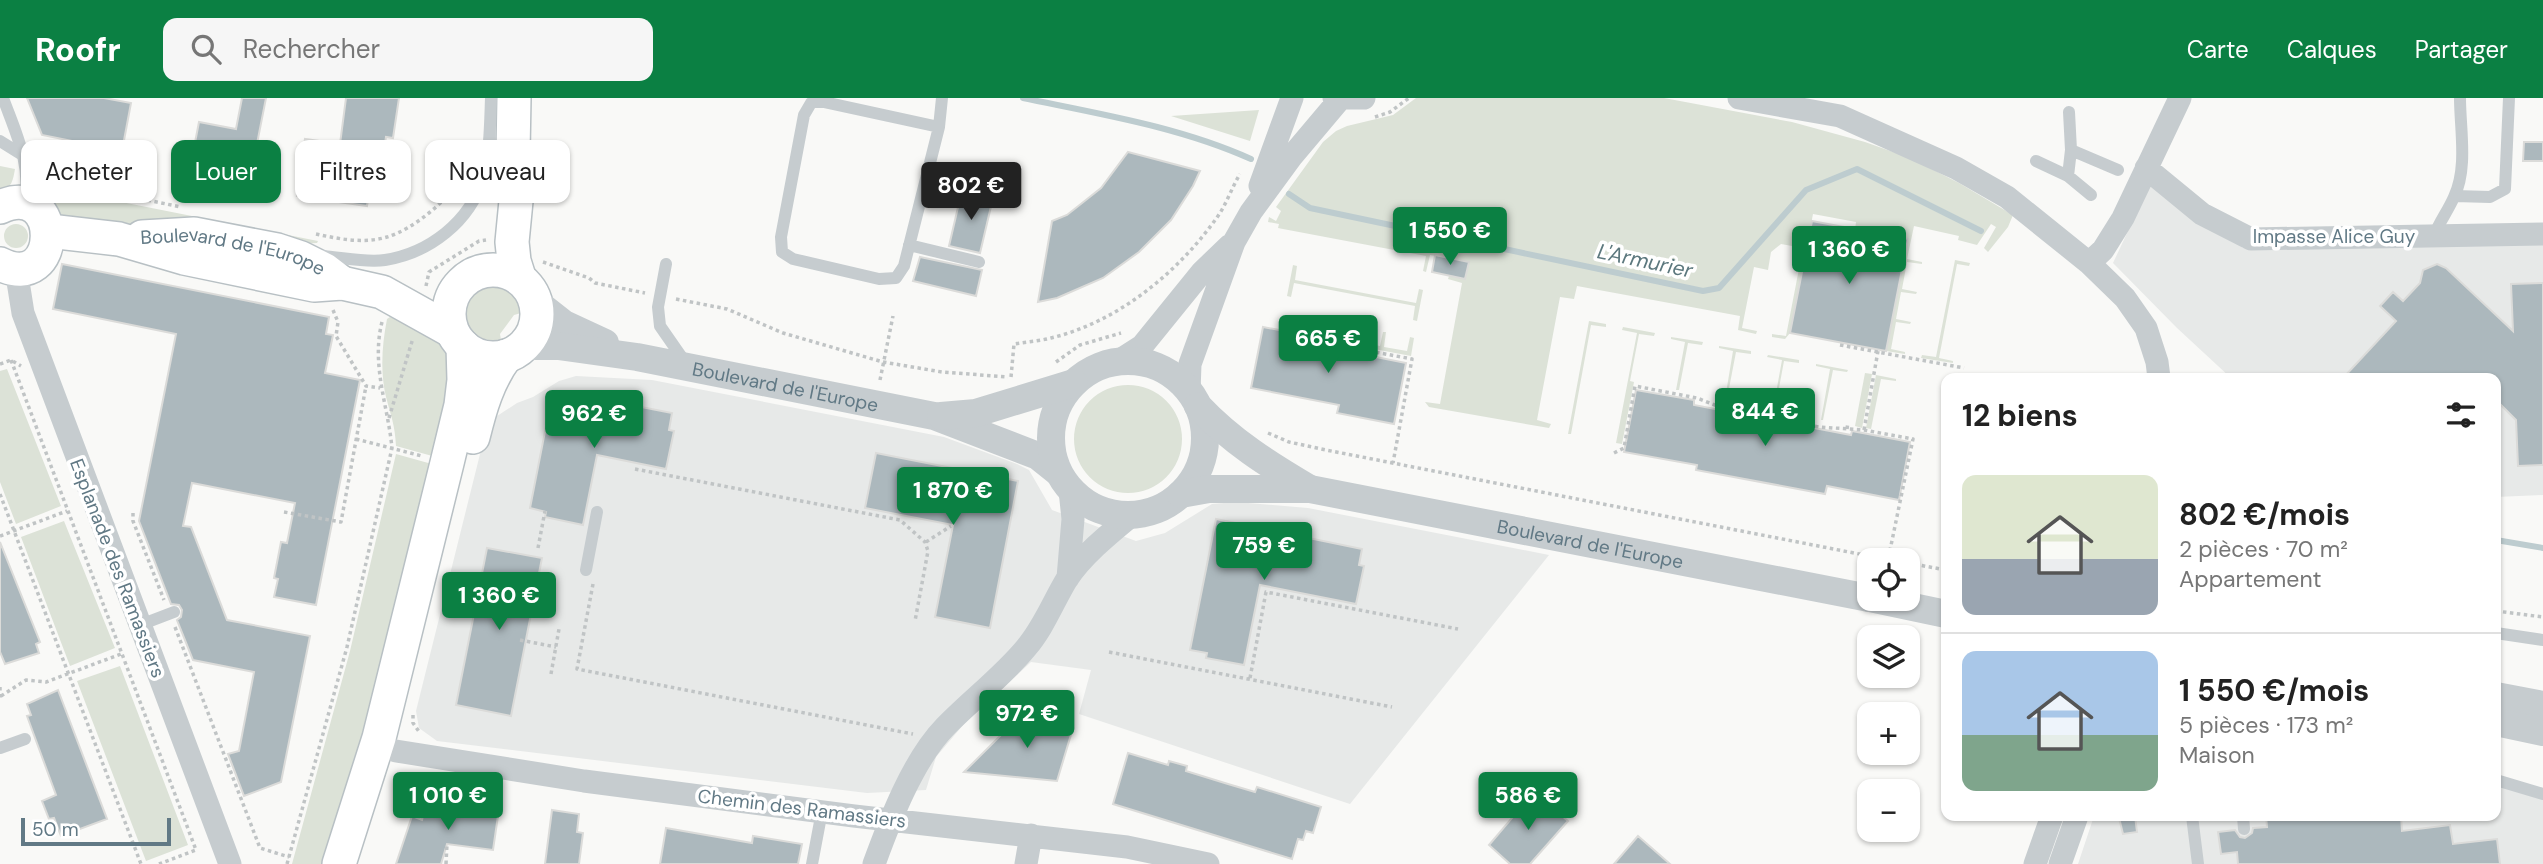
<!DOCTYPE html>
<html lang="fr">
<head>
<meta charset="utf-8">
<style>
  body { margin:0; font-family:"DM Sans",sans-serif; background:#f6f6f6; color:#222; height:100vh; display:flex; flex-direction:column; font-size:26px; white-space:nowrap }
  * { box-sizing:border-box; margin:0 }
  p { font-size:23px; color:#767676 }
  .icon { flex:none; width:38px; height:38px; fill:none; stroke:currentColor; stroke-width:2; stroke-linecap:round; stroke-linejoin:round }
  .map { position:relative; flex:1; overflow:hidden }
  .sheet { position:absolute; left:1941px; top:275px; width:560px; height:448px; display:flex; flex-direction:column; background:#fff; border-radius:14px; box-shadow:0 2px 5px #0004 }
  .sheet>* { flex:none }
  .top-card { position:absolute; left:21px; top:42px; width:665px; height:63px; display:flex; gap:14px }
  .fabs { position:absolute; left:1857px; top:450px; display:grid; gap:14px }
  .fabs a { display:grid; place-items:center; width:63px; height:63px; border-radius:14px; background:#fff; box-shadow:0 2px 5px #0004; font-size:35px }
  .scale { position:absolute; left:21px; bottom:18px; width:150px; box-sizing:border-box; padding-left:7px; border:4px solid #617985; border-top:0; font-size:19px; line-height:24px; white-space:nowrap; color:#617985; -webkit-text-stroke:5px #fff; paint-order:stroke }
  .price { position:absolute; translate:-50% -60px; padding:0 16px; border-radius:7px; background:#0b8043; color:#fff; font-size:23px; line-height:46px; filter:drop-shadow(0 2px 4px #0008) }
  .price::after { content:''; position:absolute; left:50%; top:42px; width:21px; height:16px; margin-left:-10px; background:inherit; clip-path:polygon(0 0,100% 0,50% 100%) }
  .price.active { background:#222; color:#fff }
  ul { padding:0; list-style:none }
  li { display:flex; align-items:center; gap:21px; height:175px; padding:0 21px }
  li+li { border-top:2px solid #e0e0e0 }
  li span { display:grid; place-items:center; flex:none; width:196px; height:140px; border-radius:14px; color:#555 }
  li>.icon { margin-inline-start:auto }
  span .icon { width:84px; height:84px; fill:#fffc; stroke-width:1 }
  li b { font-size:30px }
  h2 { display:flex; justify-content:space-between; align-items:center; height:84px; padding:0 21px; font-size:30px }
  .tag { padding:0 24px; border-radius:14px; background:#fff; box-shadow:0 2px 5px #0004; font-size:24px; line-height:63px }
  .tag.active { background:#0b8043; color:#fff }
  header { display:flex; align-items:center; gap:42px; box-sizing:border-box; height:98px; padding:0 35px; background:#0b8043; color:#fff }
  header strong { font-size:33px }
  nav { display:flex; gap:38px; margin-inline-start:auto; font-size:24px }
  .search { width:490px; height:63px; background:#f6f6f6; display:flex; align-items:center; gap:18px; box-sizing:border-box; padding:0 24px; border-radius:14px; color:#767676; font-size:26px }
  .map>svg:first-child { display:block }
  .built { fill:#e7e9e8 }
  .green { fill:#dce2d7 }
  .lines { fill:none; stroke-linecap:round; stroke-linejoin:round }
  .stream { stroke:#bdcccf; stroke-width:6 }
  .building { fill:#acb8bd; stroke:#dbdbd9; stroke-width:2 }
  .secondary-casing { stroke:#b8c0c4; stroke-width:36 }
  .path { stroke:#c0c4c5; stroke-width:3.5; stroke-dasharray:3.5 3.5; stroke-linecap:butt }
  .service { stroke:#c6cccf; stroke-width:12 }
  .minor { stroke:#c6cccf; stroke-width:23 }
  .tertiary { stroke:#c6cccf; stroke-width:28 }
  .secondary { stroke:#fff; stroke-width:33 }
  .labels { text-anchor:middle; stroke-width:7; stroke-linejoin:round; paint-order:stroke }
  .street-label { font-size:19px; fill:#617985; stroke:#fff }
  .water-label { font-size:21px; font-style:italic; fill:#5c787e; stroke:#fff }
</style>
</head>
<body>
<header>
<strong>Roofr</strong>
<div class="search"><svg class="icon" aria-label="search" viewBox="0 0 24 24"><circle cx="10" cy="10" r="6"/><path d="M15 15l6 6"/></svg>Rechercher</div>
<nav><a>Carte</a><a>Calques</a><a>Partager</a></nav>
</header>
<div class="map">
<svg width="2543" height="766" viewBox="0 0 2543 766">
  <rect width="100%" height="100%" fill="#f9f9f7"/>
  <path class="built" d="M2152,82l91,68 300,-4v251l-47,2v-119h-265l-54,-50 -64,-65z
    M576,278l76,4 292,57 73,27 12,6 23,40 84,31 29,-8 47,-29 24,-2 72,6 241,47 -199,249 -271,-90 12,-44 -60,-8 -67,62 -28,33 -10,33 -59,3 -430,-52 -18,-13 -3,-17 72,-289 29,-19 16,-6 26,-16z
    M2496,677l47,14v75h-465l16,-48h402z"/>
  <path class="green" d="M1416,0h248l128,24 73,20 45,16 49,25 54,32 -5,12 -20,25 -4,-4 12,-21 -5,-3 -14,21 -19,-5 1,-4 -45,-10 -7,33 15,3v2l-15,-2 -5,27 15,3 -1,2 -15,-2 -5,27 15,3 -1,2 -14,-2 -5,27 14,3v2l-19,-3 22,-111 -53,-10 1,-8 -43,-8 -23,119 -5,6 -13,-2v-3l14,2 17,-88 -22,-4 -10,8 -3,18 -14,-3 -12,61 15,3 -1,3 -18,-4 2,-14 -163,-30 -3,13 -14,-2 -23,123 14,4 -2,4 -120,-21 -4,-5 15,2 22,-121 -14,-4 1,-3 16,3 3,-17 -38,-7 -4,17 -3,-1 3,-15 -143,-27 -5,-1 1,-4 -11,-2 1,-5 7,4 5,-10 -5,-4 47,-65 13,-11 11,-5 46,-11z
    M1259,12l-9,31 -79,-25z
    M0,68l15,3c-2,11 -3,19 -15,23z
    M39,79l12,11 267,53 -1,2 -23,1 -159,-15 -63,-9 -10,-5 -14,-15z
    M4 138a12 12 0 1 1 24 0a12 12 0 1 1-24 0Z
    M1955,162l15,3 -1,3 -12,-2 -18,94 14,3v2l-32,-5 1,-3 14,2z
    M1293,167l4,1 -2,14 121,23 3,-14 4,1 -6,31 -4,-1 2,-14 -121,-23 -3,14 -4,-1z
    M487,188c19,-1 32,8 34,27l-7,2 -14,19 1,6c-38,6 -50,-41 -14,-54z
    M390,219c31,12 54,17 61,54l-15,86 -40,-11c-1,-21 -5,-30 -10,-49 -6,-26 -4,-52 1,-78z
    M1589,223l17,3v3l-15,-2 -20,109h-3z
    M1351,228h3l-3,15 29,5 3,-14h3l-2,15 23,4 3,-14 4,1 -3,18 -63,-12z
    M1623,229l32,6 -1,3 -15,-2 -9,47 4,1 -12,62 -6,-1 21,-110 -15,-3z
    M1671,239l32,5 -1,3 -14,-2 -9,47h-3l9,-48 -14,-3z
    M1719,248l32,5v3l-15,-2 -9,47h-2l8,-48 -14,-3z
    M1768,257l31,5v3l-15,-2 -10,54h-2l10,-55 -15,-3z
    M1816,266l32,6 -1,2 -14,-2 -10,50h-2l9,-51 -14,-3z
    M7,271l54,137 -45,18 -16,-42v-111z
    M1865,275l7,1 -10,54 -7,-2z
    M1876,277l20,4v2l-15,-2 -10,50 -5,-1z
    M1074 341a54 54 0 1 1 108 0a54 54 0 1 1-108 0Z
    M396,356l43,12 -105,398h-42l58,-213z
    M64,423l51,127 -45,18 -49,-129z
    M120,568l68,179 -42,16 -69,-180z"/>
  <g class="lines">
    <path class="stream" d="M1023,0c77,16 157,29 228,61
      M1289,96l21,14 393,83 16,-3 87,-98 51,-21 124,62
      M2496,442l47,8"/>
  </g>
  <path class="building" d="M27,0h77l27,5 -9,48 -80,-16z
    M242,0h24l-15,76 -60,-11 8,-41 37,7z
    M346,0h53l-6,40 -7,-1 -3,19 -8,-1 -8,51 -70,-10 8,-57 35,5z
    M2524,44h19v19h-20z
    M1128,54l72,19 -7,15 -22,34 -32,32 -36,26 -46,20 -19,4 14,-81 15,-6 34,-27z
    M962,92l31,8 -13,55 -31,-7z
    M1812,123l96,18 -22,112 -96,-18z
    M1435,157l34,7 -4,17 -33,-7z
    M920,159l62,13 -6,26 -63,-15z
    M62,166l267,53 -3,17 7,1 -8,38 35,7 -44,225 -42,-8 4,-18 -4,-1 7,-36 6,1 8,-40 -103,-20 -9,43 8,1 36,93 83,16 -29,146 -37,14 -16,-42 11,-3 15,-79 -61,-12 -16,-40 4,-3 1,-7 -3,-5 -8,-1 -32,-83 37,-187 -123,-25z
    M2437,166l9,4 67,63 -2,-47 32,-1v182l-25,1 -2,-46 -20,-20v-22h-153l53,-57 -16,-15 13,-14 10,9 17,-18 3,-13z
    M1263,229l70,13 -2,8 75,15 -12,61 -57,-11 2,-8 -88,-17z
    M1636,292l58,10v5l157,30 1,-4 58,11 -11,58 -72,-14 -2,8 -129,-24 1,-5 -73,-13z
    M580,297l92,18 -3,17 5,1 -8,38 -69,-14 -14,70 -38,-8 1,-5 -16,-4 18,-92z
    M876,355l142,28 -28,147 -55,-11 18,-92 -88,-17z
    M1216,421l146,30 -3,16 5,1 -8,38 -96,-19 -16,80 -38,-7 1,-5 -17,-3z
    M0,444l40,100 -4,2 3,9 -34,11 -5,-12z
    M487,450l55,10 -31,158 -55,-11z
    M58,592l49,129 -46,17 -7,-18 -5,1 -7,-18 14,-6 -29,-79 4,-1 -4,-11z
    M1027,611l46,19 -16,53 -93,-9z
    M1128,655l40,12 1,-4 18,5 -1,5 42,13 27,8 2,-5 64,20 -8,26 -7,-2 -3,9 -5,-1 -6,20 -179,-55z
    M1534,694l34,29 -38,43h-20l-21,-19z
    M427,702l72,9 -6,41 -46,-6 -6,20h-45l16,-48 10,4z
    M552,712l27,4 -2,18 6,1 -4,31h-34z
    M2135,718l2,16 -14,2 -4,-16z
    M2266,718h68l1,3 33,-3h33l1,15 48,-6 3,19 44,-5 3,25h-262l-1,-12 -16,2 -3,-22 17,-2 5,7 5,1 7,-5 1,-5 14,-1z
    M666,730l86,15 1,-7 49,8 -4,20h-138z
    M1638,738l32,28h-56z"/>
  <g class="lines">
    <g class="secondary-casing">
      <g id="secondary">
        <path d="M514,0l-1,54 3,49 -4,41 2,19 5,16"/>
        <path d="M0,109c64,-29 62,88 0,57"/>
        <path d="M49,133l70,8 65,19 130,27 28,-2 40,9 70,39"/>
        <path id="s3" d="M142,139l52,-3 83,16 24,8 24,12 17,13"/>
        <circle cx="493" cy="216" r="44"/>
        <path d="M473,339c7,-29 15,-57 33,-81"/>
        <path d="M339,766l40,-126 68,-275 14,-58 3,-25 -1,-34"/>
      </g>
    </g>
    <path class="path" d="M1375,19l15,-5 19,-14
      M41,72l18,12 122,25
      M316,136c23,5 48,10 71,3 25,-7 64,-38 75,-62 3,-8 6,-18 8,-26
      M543,164l46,16 6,5 50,10
      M426,188l3,-14 50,-31 7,-1
      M676,201l51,10 56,24 100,29 59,10 66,5
      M333,212l5,12 -2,14 30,50 14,2
      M1348,219l-5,29 69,13 -19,104
      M1840,247l124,23
      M1342,257l1,-9
      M11,262l185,490 -37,14
      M1056,264l24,-17 41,-12
      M0,266l11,-4 10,6
      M1011,279l3,-33c12,-2 25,-3 37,-6 67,-16 128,-66 167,-122 9,-13 14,-29 22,-42
      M880,282l13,-64
      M389,320l24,-80
      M1797,325l2,-9
      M1847,331l1,-7
      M1864,332l14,-79
      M1268,335l21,9 37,8 564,110
      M356,341l66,17
      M1614,355l10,-5 11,-62 62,12 28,11 94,18 45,3 49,9 -25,121
      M635,371l265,51 25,22 3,9 -13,70
      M0,396l141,370
      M284,414l57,10 25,-136
      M133,415v8l31,79
      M0,438l67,-25
      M926,444l25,-16
      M538,450l7,-37
      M1908,465l38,7
      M593,486l-16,85 336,65
      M2496,513l47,6
      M175,529l85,221 29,9
      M520,542l36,7
      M1109,554l283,55
      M551,576l8,-45
      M1250,580l16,-86 192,37
      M0,589v13
      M1,598l25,-16 20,2 75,-28
      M413,617v8l7,10
      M287,766l60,-217 45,-199c-4,-42 -21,-83 -10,-126
      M446,766l1,-20"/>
    <path class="service" d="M3,0c12,33 30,69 21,105
      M819,3l120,26 -35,139 -8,12 -17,1 -86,-20 -11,-7 -1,-15 23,-122 7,-12z
      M939,29l3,-29
      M0,43l24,15
      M2071,52l47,20
      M2036,63l32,15 23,19
      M2068,78l3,-26 -2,-38
      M2455,98l35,1 15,-8 4,-91
      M2434,138c5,-14 14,-25 20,-39 14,-29 6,-68 6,-99
      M909,147l70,17
      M321,158c20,1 44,7 64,4 44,-7 85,-38 98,-82 7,-26 7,-53 8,-80
      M666,166l-8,43 2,19 25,36
      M586,472l11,-58
      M140,527l34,-13
      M2496,535l47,7
      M0,650l25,-9
      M2496,682l47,14
      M2192,718l6,48
      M2243,718l1,13
      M812,766l10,-53"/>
    <path class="minor" d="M1334,0h30
      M1739,0l101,18 116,52 51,29 82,66 36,35 21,30 11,34 2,16
      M2146,70l56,46 49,25 292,-5
      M1260,88l32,-88
      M2089,165l14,-13 20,-32 57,-120
      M16,171l7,44 207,551
      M1117,264l25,-16 60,-74 27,-26
      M1189,294l1,-28 44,-122 17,-30 41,-56 48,-57
      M1068,480l5,-59 -3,-29
      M396,653l188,30 270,35 273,31 81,17
      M874,766c16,-44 39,-104 71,-137 26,-27 57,-50 81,-79 18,-21 27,-46 41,-69 16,-24 42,-45 65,-64
      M1026,766l5,-29
      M2035,766l17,-48
      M2060,766l17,-48"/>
    <g class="tertiary">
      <path d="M536,204l28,22 41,19"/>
      <path id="s1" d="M523,248h35l79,11 297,59 104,40 20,16"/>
      <circle cx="1128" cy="340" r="77"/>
      <path d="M1198,308c33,35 71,59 112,83"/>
      <path d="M941,318l35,-3 98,-30"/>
      <path id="s2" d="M1181,396l28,-5h101l559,109"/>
      <path d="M1870,500l76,16"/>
      <path d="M2496,598l47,9"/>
      <path d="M2496,624l47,10"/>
    </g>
    <use href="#secondary" class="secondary"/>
  </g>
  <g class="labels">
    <g class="street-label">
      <text x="2334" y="145">Impasse Alice Guy</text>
      <text dy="7" stroke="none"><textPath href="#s3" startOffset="93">Boulevard de l'Europe</textPath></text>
      <text dy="7" stroke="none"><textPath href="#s1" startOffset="266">Boulevard de l'Europe</textPath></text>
      <text dy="7" stroke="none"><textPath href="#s2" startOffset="415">Boulevard de l'Europe</textPath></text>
      <text transform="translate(118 470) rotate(69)" y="7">Esplanade des Ramassiers</text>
      <text transform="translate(802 710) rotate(7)" y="7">Chemin des Ramassiers</text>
    </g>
    <g class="water-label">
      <text transform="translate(1645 163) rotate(12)" y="7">L'Armurier</text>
    </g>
  </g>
</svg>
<div class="fabs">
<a><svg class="icon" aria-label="locate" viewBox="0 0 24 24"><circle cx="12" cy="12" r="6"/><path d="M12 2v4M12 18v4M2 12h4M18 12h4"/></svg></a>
<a><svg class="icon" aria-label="layers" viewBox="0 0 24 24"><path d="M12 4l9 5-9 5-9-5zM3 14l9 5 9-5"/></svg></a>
<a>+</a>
<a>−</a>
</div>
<div class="scale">50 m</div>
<b class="price active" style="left:971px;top:124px">802 €</b>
<b class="price" style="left:1450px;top:169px">1 550 €</b>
<b class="price" style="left:1849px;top:188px">1 360 €</b>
<b class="price" style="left:1328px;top:277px">665 €</b>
<b class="price" style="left:1765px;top:350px">844 €</b>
<b class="price" style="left:594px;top:352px">962 €</b>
<b class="price" style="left:953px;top:429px">1 870 €</b>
<b class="price" style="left:1264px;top:484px">759 €</b>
<b class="price" style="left:499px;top:534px">1 360 €</b>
<b class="price" style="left:1027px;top:652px">972 €</b>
<b class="price" style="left:448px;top:734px">1 010 €</b>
<b class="price" style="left:1528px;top:734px">586 €</b>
<div class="top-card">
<a class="tag">Acheter</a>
<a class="tag active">Louer</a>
<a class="tag">Filtres</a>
<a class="tag">Nouveau</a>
</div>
<section class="sheet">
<h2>12 biens<svg class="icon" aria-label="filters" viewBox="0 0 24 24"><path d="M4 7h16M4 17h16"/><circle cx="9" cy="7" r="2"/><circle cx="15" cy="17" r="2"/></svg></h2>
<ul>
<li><span style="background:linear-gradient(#dfe7d0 60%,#9aa5b1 0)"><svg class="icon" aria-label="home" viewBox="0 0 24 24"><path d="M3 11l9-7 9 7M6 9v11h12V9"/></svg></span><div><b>802 €/mois</b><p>2 pièces · 70 m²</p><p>Appartement</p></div></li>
<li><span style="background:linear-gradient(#a9c7e8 60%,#7fa58c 0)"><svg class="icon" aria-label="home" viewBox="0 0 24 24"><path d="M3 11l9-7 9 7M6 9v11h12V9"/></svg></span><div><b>1 550 €/mois</b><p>5 pièces · 173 m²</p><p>Maison</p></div></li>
</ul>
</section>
</div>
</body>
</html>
